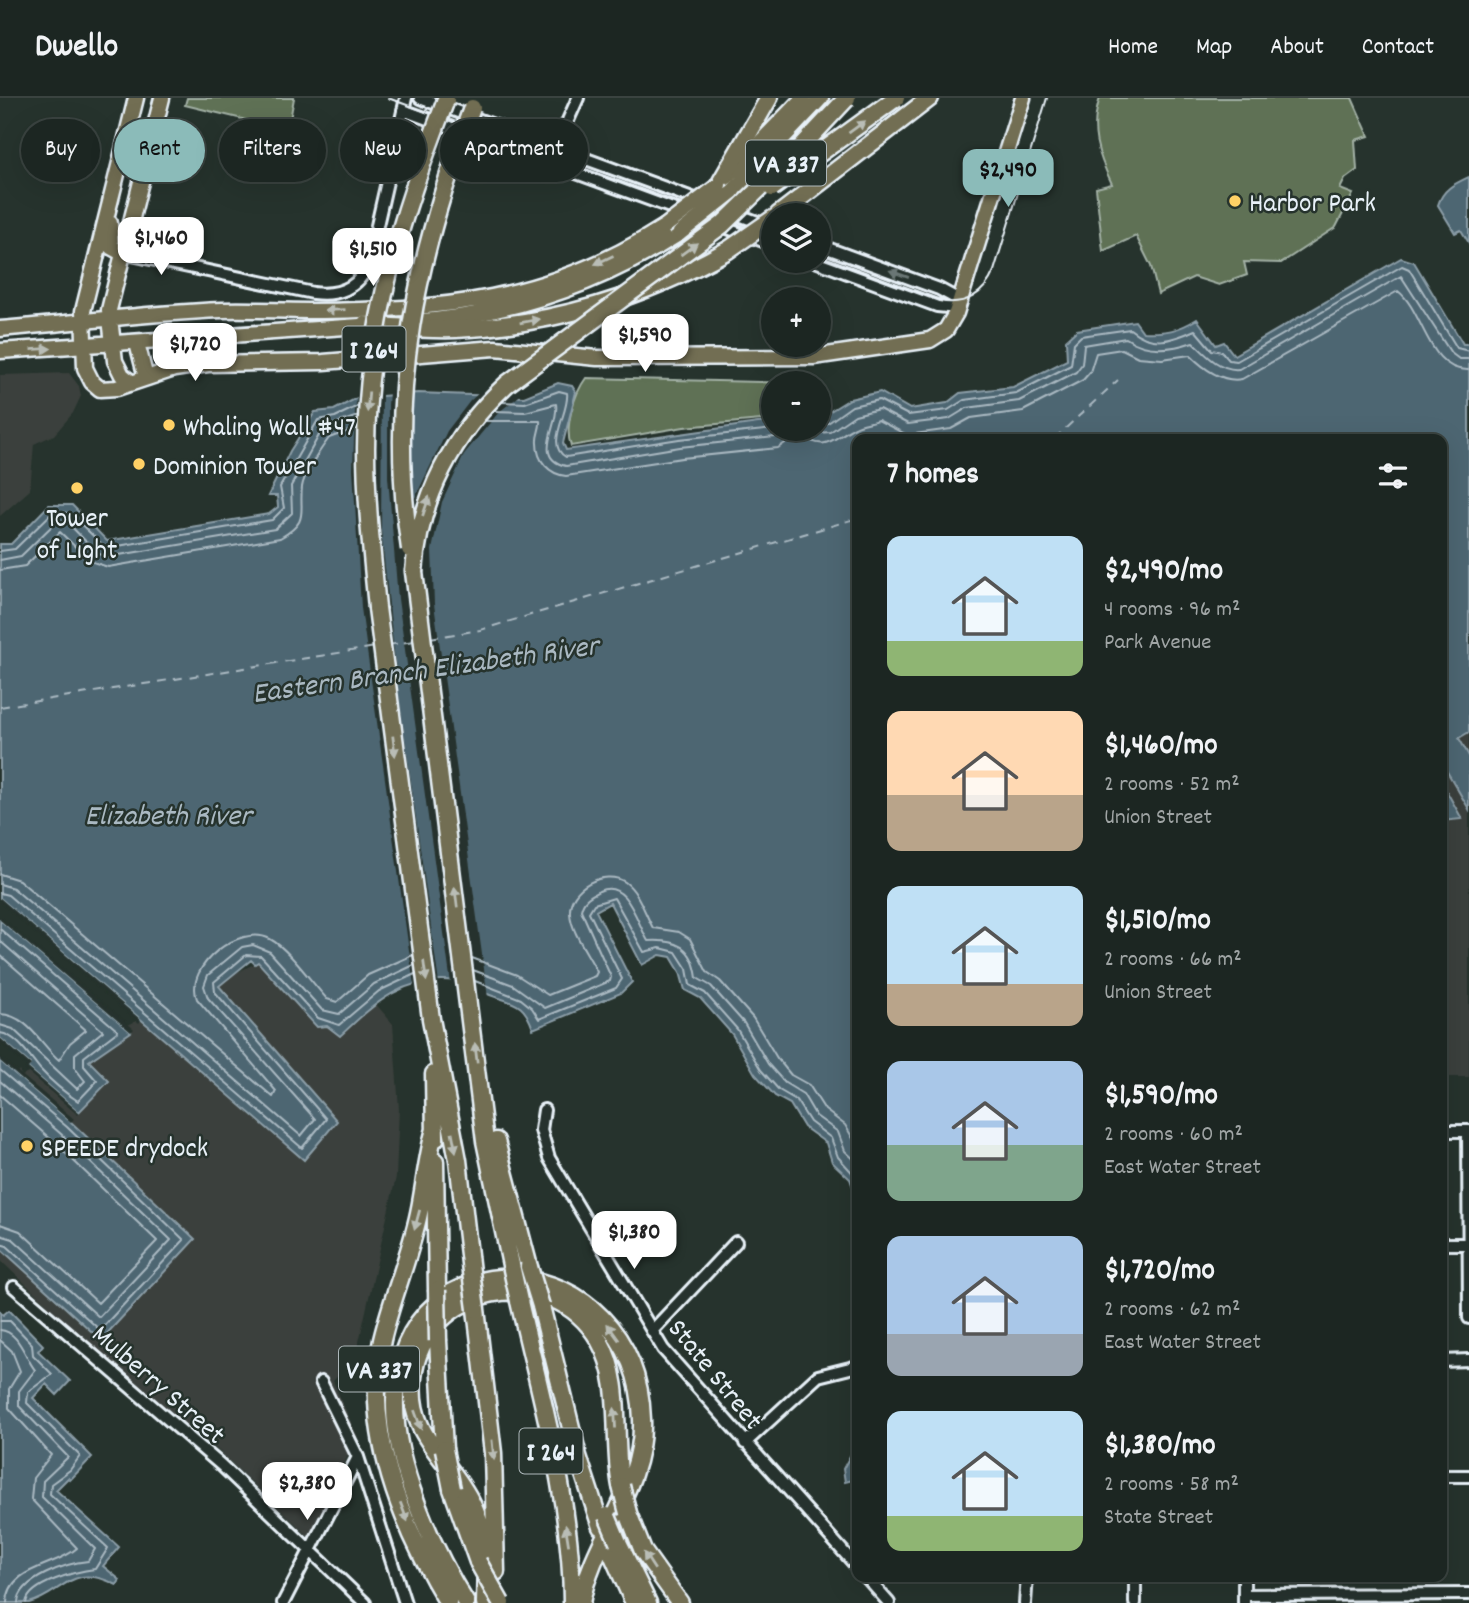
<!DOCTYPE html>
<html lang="en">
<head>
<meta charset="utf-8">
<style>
  body { margin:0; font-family:Dekko,sans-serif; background:#29322f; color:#f1f3f6; height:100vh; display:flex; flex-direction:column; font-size:26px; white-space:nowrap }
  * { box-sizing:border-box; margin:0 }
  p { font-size:23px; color:#a0a5a5 }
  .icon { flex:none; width:38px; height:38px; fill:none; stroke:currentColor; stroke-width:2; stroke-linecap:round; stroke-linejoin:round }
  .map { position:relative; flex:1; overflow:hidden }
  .panel { position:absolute; left:852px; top:336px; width:595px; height:1148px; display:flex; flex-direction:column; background:#1c2622; border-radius:14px; box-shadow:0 7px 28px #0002,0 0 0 2px #3a4340 }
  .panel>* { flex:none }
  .guide { position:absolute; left:21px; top:21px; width:665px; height:63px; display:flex; gap:14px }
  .controls { position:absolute; left:761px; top:105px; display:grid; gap:14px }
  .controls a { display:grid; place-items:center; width:70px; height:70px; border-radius:50%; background:#1c2622; box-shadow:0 7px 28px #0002,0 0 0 2px #3a4340; font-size:35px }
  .price { position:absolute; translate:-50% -60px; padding:0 16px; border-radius:14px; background:#fff; color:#222; font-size:23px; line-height:46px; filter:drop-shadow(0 2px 4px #0008) }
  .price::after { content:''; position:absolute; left:50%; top:42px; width:21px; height:16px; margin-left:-10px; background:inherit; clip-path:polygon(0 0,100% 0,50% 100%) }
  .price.current { background:#8bbbb9; color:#111 }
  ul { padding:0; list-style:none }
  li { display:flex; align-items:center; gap:21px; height:175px; padding:0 35px }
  li span { display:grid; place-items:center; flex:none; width:196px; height:140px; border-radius:14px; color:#555 }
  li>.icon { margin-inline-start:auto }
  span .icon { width:84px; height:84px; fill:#fffc; stroke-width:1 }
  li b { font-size:30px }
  h2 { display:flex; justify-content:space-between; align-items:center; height:84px; padding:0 35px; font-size:30px }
  .chip { padding:0 24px; border-radius:32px; background:#1c2622; box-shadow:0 7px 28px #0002,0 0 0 2px #3a4340; font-size:24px; line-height:63px }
  .chip.current { background:#8bbbb9; color:#111 }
  header { display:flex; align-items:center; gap:42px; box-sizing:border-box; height:98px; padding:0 35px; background:#1c2622; border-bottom:2px solid #3a4340 }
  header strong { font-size:33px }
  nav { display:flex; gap:38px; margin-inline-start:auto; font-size:24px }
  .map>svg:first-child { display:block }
  .built { fill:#3a403c }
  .green { fill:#5e7154; stroke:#a3b1a6; stroke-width:2 }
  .water { fill:#4e6672; stroke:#8c9ea8; stroke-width:2 }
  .pier { fill:#26332d }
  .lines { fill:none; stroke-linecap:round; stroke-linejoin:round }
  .shore { stroke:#aab9c2; stroke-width:2 }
  .ferry { stroke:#aab9c2; stroke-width:2; stroke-dasharray:9 7; stroke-linecap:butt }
  .minor-casing { stroke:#e8f1f8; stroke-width:16 }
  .major-casing { stroke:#e8f1f8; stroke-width:19 }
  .highway-casing { stroke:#e8f1f8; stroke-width:21 }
  .minor { stroke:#26332d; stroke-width:10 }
  .major { stroke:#726e52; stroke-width:14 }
  .highway { stroke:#726e52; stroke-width:16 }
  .tram { stroke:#e8f1f8; stroke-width:2 }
  .major-bridge-casing { stroke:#e8f1f8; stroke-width:19; stroke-linecap:butt }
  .highway-bridge-casing { stroke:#e8f1f8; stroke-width:21; stroke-linecap:butt }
  .major-bridge { stroke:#726e52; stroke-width:14 }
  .highway-bridge { stroke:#726e52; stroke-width:16 }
  .oneway { fill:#b9bdb6 }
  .oneway2 { fill:#6a7674 }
  .poi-dot { fill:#ffd166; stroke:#26332d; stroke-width:2.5 }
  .labels { text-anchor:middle; stroke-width:5; stroke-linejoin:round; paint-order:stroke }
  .shield { fill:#26332d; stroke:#aeb8bb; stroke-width:2 }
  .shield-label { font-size:26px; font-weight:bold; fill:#e8f1f8 }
  .poi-label { font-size:28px; fill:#e8f1f8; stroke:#26332d; text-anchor:start }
  .street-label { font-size:28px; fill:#e8f1f8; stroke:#26332d }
  .water-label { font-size:30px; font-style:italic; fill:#aab9c2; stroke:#26332d }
</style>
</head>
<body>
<header>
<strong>Dwello</strong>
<nav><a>Home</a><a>Map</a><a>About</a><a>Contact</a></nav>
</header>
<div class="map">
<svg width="1469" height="1505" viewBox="0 0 1469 1505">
  <rect width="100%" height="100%" fill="#26332d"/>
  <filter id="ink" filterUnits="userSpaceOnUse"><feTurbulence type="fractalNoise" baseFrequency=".0143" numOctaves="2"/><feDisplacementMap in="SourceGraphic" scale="14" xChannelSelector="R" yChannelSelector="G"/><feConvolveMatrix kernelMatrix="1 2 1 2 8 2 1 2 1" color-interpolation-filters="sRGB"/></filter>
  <g filter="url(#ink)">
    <path class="built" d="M69,275l10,13 2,10 -8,17 -19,22 -20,9 -4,46 -30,26v-141z
      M1469,555v424h-27v-421z
      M271,858l104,47 18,21 6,85 -3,68 -37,165 -8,21 -18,18 24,55 -47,102 -105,-100 -6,11 -199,-189v-181l19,-8 3,5z"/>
    <path class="green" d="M187,0h107l-6,32 -103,-25z
      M1100,0h252l17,38 -14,4 2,30 -12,9 -5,10 13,5 -17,33 -55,36 -37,-1 3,13 -28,10 -25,-8 -36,17 -7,-28 -15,-30 -33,15 -7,-63 16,-4c-14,-29 -23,-54 -12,-86z
      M586,280l214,5h-26l-1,36 -89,8 -113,19c-7,-18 3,-52 15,-68z"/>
    <path class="water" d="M1469,79v66l-8,-13 -6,3 -17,-28c5,-16 16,-21 31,-28z
      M1401,160l13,4 49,82h6v388l-10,6 10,18v53l-27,-46v-324h-584l-1,759 -7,-19 -18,-17 -6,-19 -22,-16 -14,-23 -15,-8 -20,-22 -23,-40 -32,-36 -15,-8 -5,-18 -9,-15 -11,-2 -18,10 -32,-62 -14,8 36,71 -11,11 -88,36c-9,-27 -18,-25 -43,-34 -11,-4 -22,-13 -34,-14 -51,-7 -82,23 -116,55l-13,-10 -10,1 -59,-65 -3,2 -4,-4 -32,26 118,135 -33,39 -304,-262v-354h11l38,-39h23l35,36 162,-27 9,-7 -1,-11h-9l22,-45 25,-39 19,-2 23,-12 61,-5 106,4 34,-14 14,3 4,6 -13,51 3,7 192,-27 15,-1 1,7h45v-11l31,-19 30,-7 30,17 37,-6 13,-10 53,-6 54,-27 -1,-20 11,-10 58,-9 8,11c22,1 35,-1 54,-13l19,26 8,-3 10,13z
      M1442,685l20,36 -20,2z
      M0,822l131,112 -42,29 20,20 -30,31 -51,-44 2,-4 -30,-26z
      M0,963l71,61 124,117 -94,101 -101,-92z
      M9,1212l34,35 -5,6 32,30 -13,14 -11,-11 -13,14 59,59 -22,23 -2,-2 -12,12 63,57 -16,19 17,14 -3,5c-47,-24 -53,9 -88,18 -9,0 -20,0 -29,0v-291l3,3z
      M857,1345v36l-12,3 -2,-13z"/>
    <path class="pier" d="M409,292l-1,92 2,15 5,1 32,-67 23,-30 11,-10 26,1 -32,31 -31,51 -10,27 -8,44 5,-29 13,-35 27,-47 37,-37 6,-4h9l-24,19 -34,41 -23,49 -10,48 2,54 54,394 -37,-14 -53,-385 -10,-122v-72l1,-13z
      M382,295l-1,137 17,159 41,295 -25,2 -53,-378 -8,-139 2,-58 2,-16z
      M0,800l141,122 -2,3 -139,-121z
      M0,819l134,112 -3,3 -131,-112z
      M0,940l31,27 -3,3 52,45 -2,2 -53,-45 1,-5 -26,-22z
      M0,959l74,62 -3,3 -71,-61z"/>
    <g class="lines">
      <path class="shore" d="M502,304l23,1 34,-12 8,2c3,18 -23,53 -1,64l113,-18 95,-10
        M494,313l31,1 31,-8c4,20 -25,54 10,62l114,-19 95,-10 12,-8
        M486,323h54c1,7 -4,14 -3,22 0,18 12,31 29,33l116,-18 96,-10 20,-14c29,19 32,6 57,-7 7,-4 15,-4 23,-7l29,15 44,-6 20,-11 52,-7 60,-31 7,-8 6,-19 26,-4 16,8 24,2 28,-4c13,13 32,28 52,24l156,-88c26,20 30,81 71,79
        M819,327l9,-2 24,-17 27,-6 29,15 40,-5 16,-10 52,-7 55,-28 3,-22 7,-7 49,-7c22,18 41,12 65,1l17,20 10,2 7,8 8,1 165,-95 7,3 48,79 12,3
        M809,331l9,4 12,-1 25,-17 24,-6 29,15 41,-5 18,-11 52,-7 57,-29 6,-8 2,-19 42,-7c20,14 44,12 67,4 12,12 27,29 46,27l162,-93 50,77 8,6h10
        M0,453l15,-2 38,-37 16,1 37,35 166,-28 12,-12 -4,-21 38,-67 17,-3 23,-11
        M0,462l21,-4 36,-35h9l31,32 10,4 168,-28 17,-16 -1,-27 32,-58 35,-12
        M0,472l25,-4 35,-34 30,29 18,6 172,-29c30,-17 19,-25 22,-51 2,-13 19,-38 27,-49l28,-10
        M0,776l19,6 254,217 3,-6 -79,-92c-13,-33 43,-76 73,-60 19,10 42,44 57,60l10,3 31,-27 45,-20
        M0,786l13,4 288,248 14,-17 -107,-121 -4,-12 4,-11 34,-28 11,-2 17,7 52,58 17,4 35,-30 40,-19
        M0,795l8,2 294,253 24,-29 -111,-127 -1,-10 32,-27 15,1 57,62 21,7 40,-34 36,-17
        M0,831l118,102 -34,26v9l13,15 -19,20c-13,-8 -28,-21 -38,-32 -10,-12 -23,-34 -40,-36
        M0,843l103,90 -28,23v14l10,13 -8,8 -64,-60 -13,-4
        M0,857l86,75 -16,13 -11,17c-18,-15 -31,-45 -59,-46
        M472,860l45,17 31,20 47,-19 2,-4c-8,-17 -26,-40 -27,-59 -2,-25 35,-45 55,-31 14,10 20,32 28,46l26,4 11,7 17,33 13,9 33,37 24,40 14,17 18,10 16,25 20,15 13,22
        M473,872l40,15 32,23 65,-27 1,-4 -30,-67c2,-11 9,-14 18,-19 28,-13 38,32 49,50 29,-2 45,6 49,37l14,8 33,37 24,41 17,19 18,11 13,22 22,16 7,19 13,12
        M475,883l46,18 11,9 7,11 77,-31 6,-9 -33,-67 5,-8 20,-6 30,54 16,-4 16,4 11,17 3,16 15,8 32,36 24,41 18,20 17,10 14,22 21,16 7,19 20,22
        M0,972l67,57 117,113 -84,90 -93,-84 -7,-2
        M0,983l61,53 110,106 -72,77 -86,-78 -13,-4
        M0,997l54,47 103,99 -59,62 -78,-72 -20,-7
        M0,1223h10l22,23 1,11 19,19 -24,18 -1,11 53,53 -10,14 -19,14 -1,10 58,54 -13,21c-17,2 -66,14 -69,34
        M0,1232c19,1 25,28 35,40l-16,21v15l49,51 -25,24 -1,16 53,52 -7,12c-21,2 -69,18 -70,42
        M0,1242l12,11 8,20 -11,18v19l42,47 -18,23 -2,21 46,49c-20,19 -69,18 -70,55"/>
      <path class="ferry" d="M1054,341l64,-59
        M430,540l50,-8 378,-112
        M388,547l26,-4
        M0,609l376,-60"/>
      <g class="minor-casing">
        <path id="minor" d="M420,0l354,130
          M403,12l371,135
          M553,56l25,-56
          M819,147l120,44 22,12
          M122,155l191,40c24,3 45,-4 55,-28l38,-167
          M815,163l122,45 21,2
          M544,1012l-3,20 8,28 114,191 195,219
          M1442,1033h27
          M1468,1033l1,187
          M1442,1146h27
          M14,1189l207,178 144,138
          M652,1233l84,-89
          M1442,1263l27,-1
          M321,1284l37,75 47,146
          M745,1345l73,-67 40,-10
          M1442,1378h27
          M866,1479l23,26
          M1135,1479v26
          M1244,1479v26
          M1244,1497l225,-1
          M283,1505l75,-146
          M1025,1505l2,-26"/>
      </g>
      <g class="major-casing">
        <path id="major" d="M136,0l-53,213 2,57 7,14 8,7 17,-1 57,-19 34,-5 115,-2 172,-14 102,10 216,-1 117,-17 16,-10 10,-17 67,-215
          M726,80l77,-80
          M733,93l88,-93
          M110,125l1,24 11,6
          M409,224c99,-6 187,-35 271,-89
          M0,231c74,-6 148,-16 222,-19 29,-1 57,1 86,1 134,-1 239,-9 356,-84
          M137,245l9,35
          M0,253l374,-26
          M132,285l-10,-8 -7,-14 -6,-51 53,-212"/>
      </g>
      <g class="highway-casing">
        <path id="highway" d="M719,87l50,-87
          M778,117l152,-117
          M364,227c31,2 61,5 92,4 95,-4 189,-32 272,-79
          M414,474l71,569 26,124
          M377,510l54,411 27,141 13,112
          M434,976l1,65
          M435,1031c-8,28 -10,56 -16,84 -9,43 -27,84 -37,127 -20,90 20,187 66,263
          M496,1043l33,126
          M435,1063l2,129
          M519,1203c22,97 53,203 53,302
          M541,1208l37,150 23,71
          M476,1211l17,144 3,119
          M438,1243l6,108
          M452,1391l26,73
          M628,1415l15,38 37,52
          M618,1444l30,61
          M612,1456l22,49
          M466,1505c-33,-53 -73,-140 -71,-203 6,-176 241,-155 247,19 3,68 -50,120 -61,184
          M485,1505c1,-35 3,-67 -13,-99 -22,-47 -65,-66 -59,-126 10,-94 139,-119 186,-38 25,43 13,99 22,146"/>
      </g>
      <use href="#minor" class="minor"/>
      <use href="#major" class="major"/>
      <use href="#highway" class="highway"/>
      <path class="tram" d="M388,0l386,142
        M819,159l120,44c26,5 45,-6 55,-30l53,-173"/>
      <g class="major-bridge-casing">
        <path id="major-bridge" d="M664,129l55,-42
          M680,135l53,-42"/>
      </g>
      <g class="highway-bridge-casing">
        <path id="highway-bridge" d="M772,90l124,-90
          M728,152l46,-32
          M410,451c-24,-159 7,-293 62,-441
          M414,474c5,-74 39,-138 93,-188l215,-159 68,-66 57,-61
          M377,510c-5,-53 -11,-107 -11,-160 1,-125 35,-233 80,-348
          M511,1167l8,36
          M529,1169l12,39
          M471,1174l5,37
          M437,1192l1,51
          M444,1351l8,40
          M621,1388l7,27
          M607,1418l11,26
          M478,1464l23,41"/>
      </g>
      <use href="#major-bridge" class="major-bridge"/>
      <use href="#highway-bridge" class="highway-bridge"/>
    </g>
    <defs><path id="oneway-solid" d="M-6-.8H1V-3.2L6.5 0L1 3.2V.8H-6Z" transform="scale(1.75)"/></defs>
    <g class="oneway">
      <use href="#oneway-solid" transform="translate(857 29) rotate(-36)"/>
      <use href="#oneway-solid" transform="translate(689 151) rotate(-36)"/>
      <use href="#oneway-solid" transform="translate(604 162) rotate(155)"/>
      <use href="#oneway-solid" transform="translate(335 212) rotate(178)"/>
      <use href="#oneway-solid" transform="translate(530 223) rotate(-10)"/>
      <use href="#oneway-solid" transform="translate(41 251) rotate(-3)"/>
      <use href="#oneway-solid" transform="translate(368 304) rotate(94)"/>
      <use href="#oneway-solid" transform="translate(426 408) rotate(-71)"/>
      <use href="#oneway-solid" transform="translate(394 648) rotate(83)"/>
      <use href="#oneway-solid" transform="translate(456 799) rotate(-97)"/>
      <use href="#oneway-solid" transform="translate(425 873) rotate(82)"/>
      <use href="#oneway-solid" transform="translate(476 955) rotate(-97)"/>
      <use href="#oneway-solid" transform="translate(454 1044) rotate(79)"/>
      <use href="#oneway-solid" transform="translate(417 1122) rotate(105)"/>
      <use href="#oneway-solid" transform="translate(613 1234) rotate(-126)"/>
      <use href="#oneway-solid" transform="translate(615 1320) rotate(-93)"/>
      <use href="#oneway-solid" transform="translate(418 1322) rotate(70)"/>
      <use href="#oneway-solid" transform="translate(493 1352) rotate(84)"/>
      <use href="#oneway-solid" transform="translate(404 1414) rotate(69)"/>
      <use href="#oneway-solid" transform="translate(567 1437) rotate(-99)"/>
      <use href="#oneway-solid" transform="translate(649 1463) rotate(-123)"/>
    </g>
    <use class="oneway2" href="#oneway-solid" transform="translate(899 176) rotate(-160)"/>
  </g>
  <g class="poi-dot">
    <circle cx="1235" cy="103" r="7"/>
    <circle cx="169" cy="327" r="7"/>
    <circle cx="139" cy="366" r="7"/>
    <circle cx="77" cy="390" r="7"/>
    <circle cx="27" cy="1048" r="7"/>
  </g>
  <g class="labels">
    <g class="shield">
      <rect x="746" y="42.5" width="80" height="45" rx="5"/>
      <rect x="342.5" y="228.5" width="63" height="45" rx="5"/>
      <rect x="339" y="1248.5" width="80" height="45" rx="5"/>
      <rect x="519.5" y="1330.5" width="63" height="45" rx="5"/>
    </g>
    <g class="shield-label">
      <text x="786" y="74">VA 337</text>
      <text x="374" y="260">I 264</text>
      <text x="379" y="1280">VA 337</text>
      <text x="551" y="1362">I 264</text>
    </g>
    <g class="poi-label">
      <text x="1249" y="113">Harbor Park</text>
      <text x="183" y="337">Whaling Wall #47</text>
      <text x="153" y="376">Dominion Tower</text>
      <text x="77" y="428" text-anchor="middle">Tower<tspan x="77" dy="32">of Light</tspan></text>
      <text x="41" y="1058">SPEEDE drydock</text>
    </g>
    <g class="street-label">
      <text transform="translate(717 1275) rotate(51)" y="10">State Street</text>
      <text transform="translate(160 1285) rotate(41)" y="10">Mulberry Street</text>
    </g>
    <g class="water-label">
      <text transform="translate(425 570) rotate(-8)" y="10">Eastern Branch Elizabeth River</text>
      <text x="168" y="726">Elizabeth River</text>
    </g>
  </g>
</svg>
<div class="controls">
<a><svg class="icon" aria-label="layers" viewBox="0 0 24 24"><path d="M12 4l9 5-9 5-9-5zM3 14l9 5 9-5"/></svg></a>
<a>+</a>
<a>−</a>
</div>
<b class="price current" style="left:1008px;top:111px">$2,490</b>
<b class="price" style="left:161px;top:179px">$1,460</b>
<b class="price" style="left:373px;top:190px">$1,510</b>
<b class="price" style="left:645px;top:276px">$1,590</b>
<b class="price" style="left:195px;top:285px">$1,720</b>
<b class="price" style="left:634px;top:1173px">$1,380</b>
<b class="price" style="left:307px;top:1424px">$2,380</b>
<div class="guide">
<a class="chip">Buy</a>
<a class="chip current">Rent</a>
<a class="chip">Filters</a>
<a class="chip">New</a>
<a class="chip">Apartment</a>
</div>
<section class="panel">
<h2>7 homes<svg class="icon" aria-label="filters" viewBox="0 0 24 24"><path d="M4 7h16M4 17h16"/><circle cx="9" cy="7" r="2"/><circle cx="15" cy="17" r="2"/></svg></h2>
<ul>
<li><span style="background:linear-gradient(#bfe0f5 75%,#8fb573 0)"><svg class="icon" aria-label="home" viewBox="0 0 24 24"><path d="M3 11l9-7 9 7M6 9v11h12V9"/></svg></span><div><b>$2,490/mo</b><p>4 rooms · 96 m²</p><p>Park Avenue</p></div></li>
<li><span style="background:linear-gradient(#ffd9b3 60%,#b9a48a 0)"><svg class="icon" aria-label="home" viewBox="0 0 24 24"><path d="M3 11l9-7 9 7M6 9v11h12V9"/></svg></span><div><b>$1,460/mo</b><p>2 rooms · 52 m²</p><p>Union Street</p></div></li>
<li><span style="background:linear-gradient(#bfe0f5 70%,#b9a48a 0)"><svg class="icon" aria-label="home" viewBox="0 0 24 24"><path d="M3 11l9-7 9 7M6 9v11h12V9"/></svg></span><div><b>$1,510/mo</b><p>2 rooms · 66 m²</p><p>Union Street</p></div></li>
<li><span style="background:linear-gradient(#a9c7e8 60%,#7fa58c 0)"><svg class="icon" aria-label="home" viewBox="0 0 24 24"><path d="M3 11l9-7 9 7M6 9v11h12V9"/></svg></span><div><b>$1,590/mo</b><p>2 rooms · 60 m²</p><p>East Water Street</p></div></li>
<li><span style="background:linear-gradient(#a9c7e8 70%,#9aa5b1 0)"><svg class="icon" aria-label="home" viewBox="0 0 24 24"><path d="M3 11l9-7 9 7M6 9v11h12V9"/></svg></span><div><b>$1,720/mo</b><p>2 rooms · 62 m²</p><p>East Water Street</p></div></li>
<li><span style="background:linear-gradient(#bfe0f5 75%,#8fb573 0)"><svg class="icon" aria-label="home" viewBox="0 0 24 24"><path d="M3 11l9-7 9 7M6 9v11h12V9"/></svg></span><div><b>$1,380/mo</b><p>2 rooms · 58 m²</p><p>State Street</p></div></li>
</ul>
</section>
</div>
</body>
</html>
